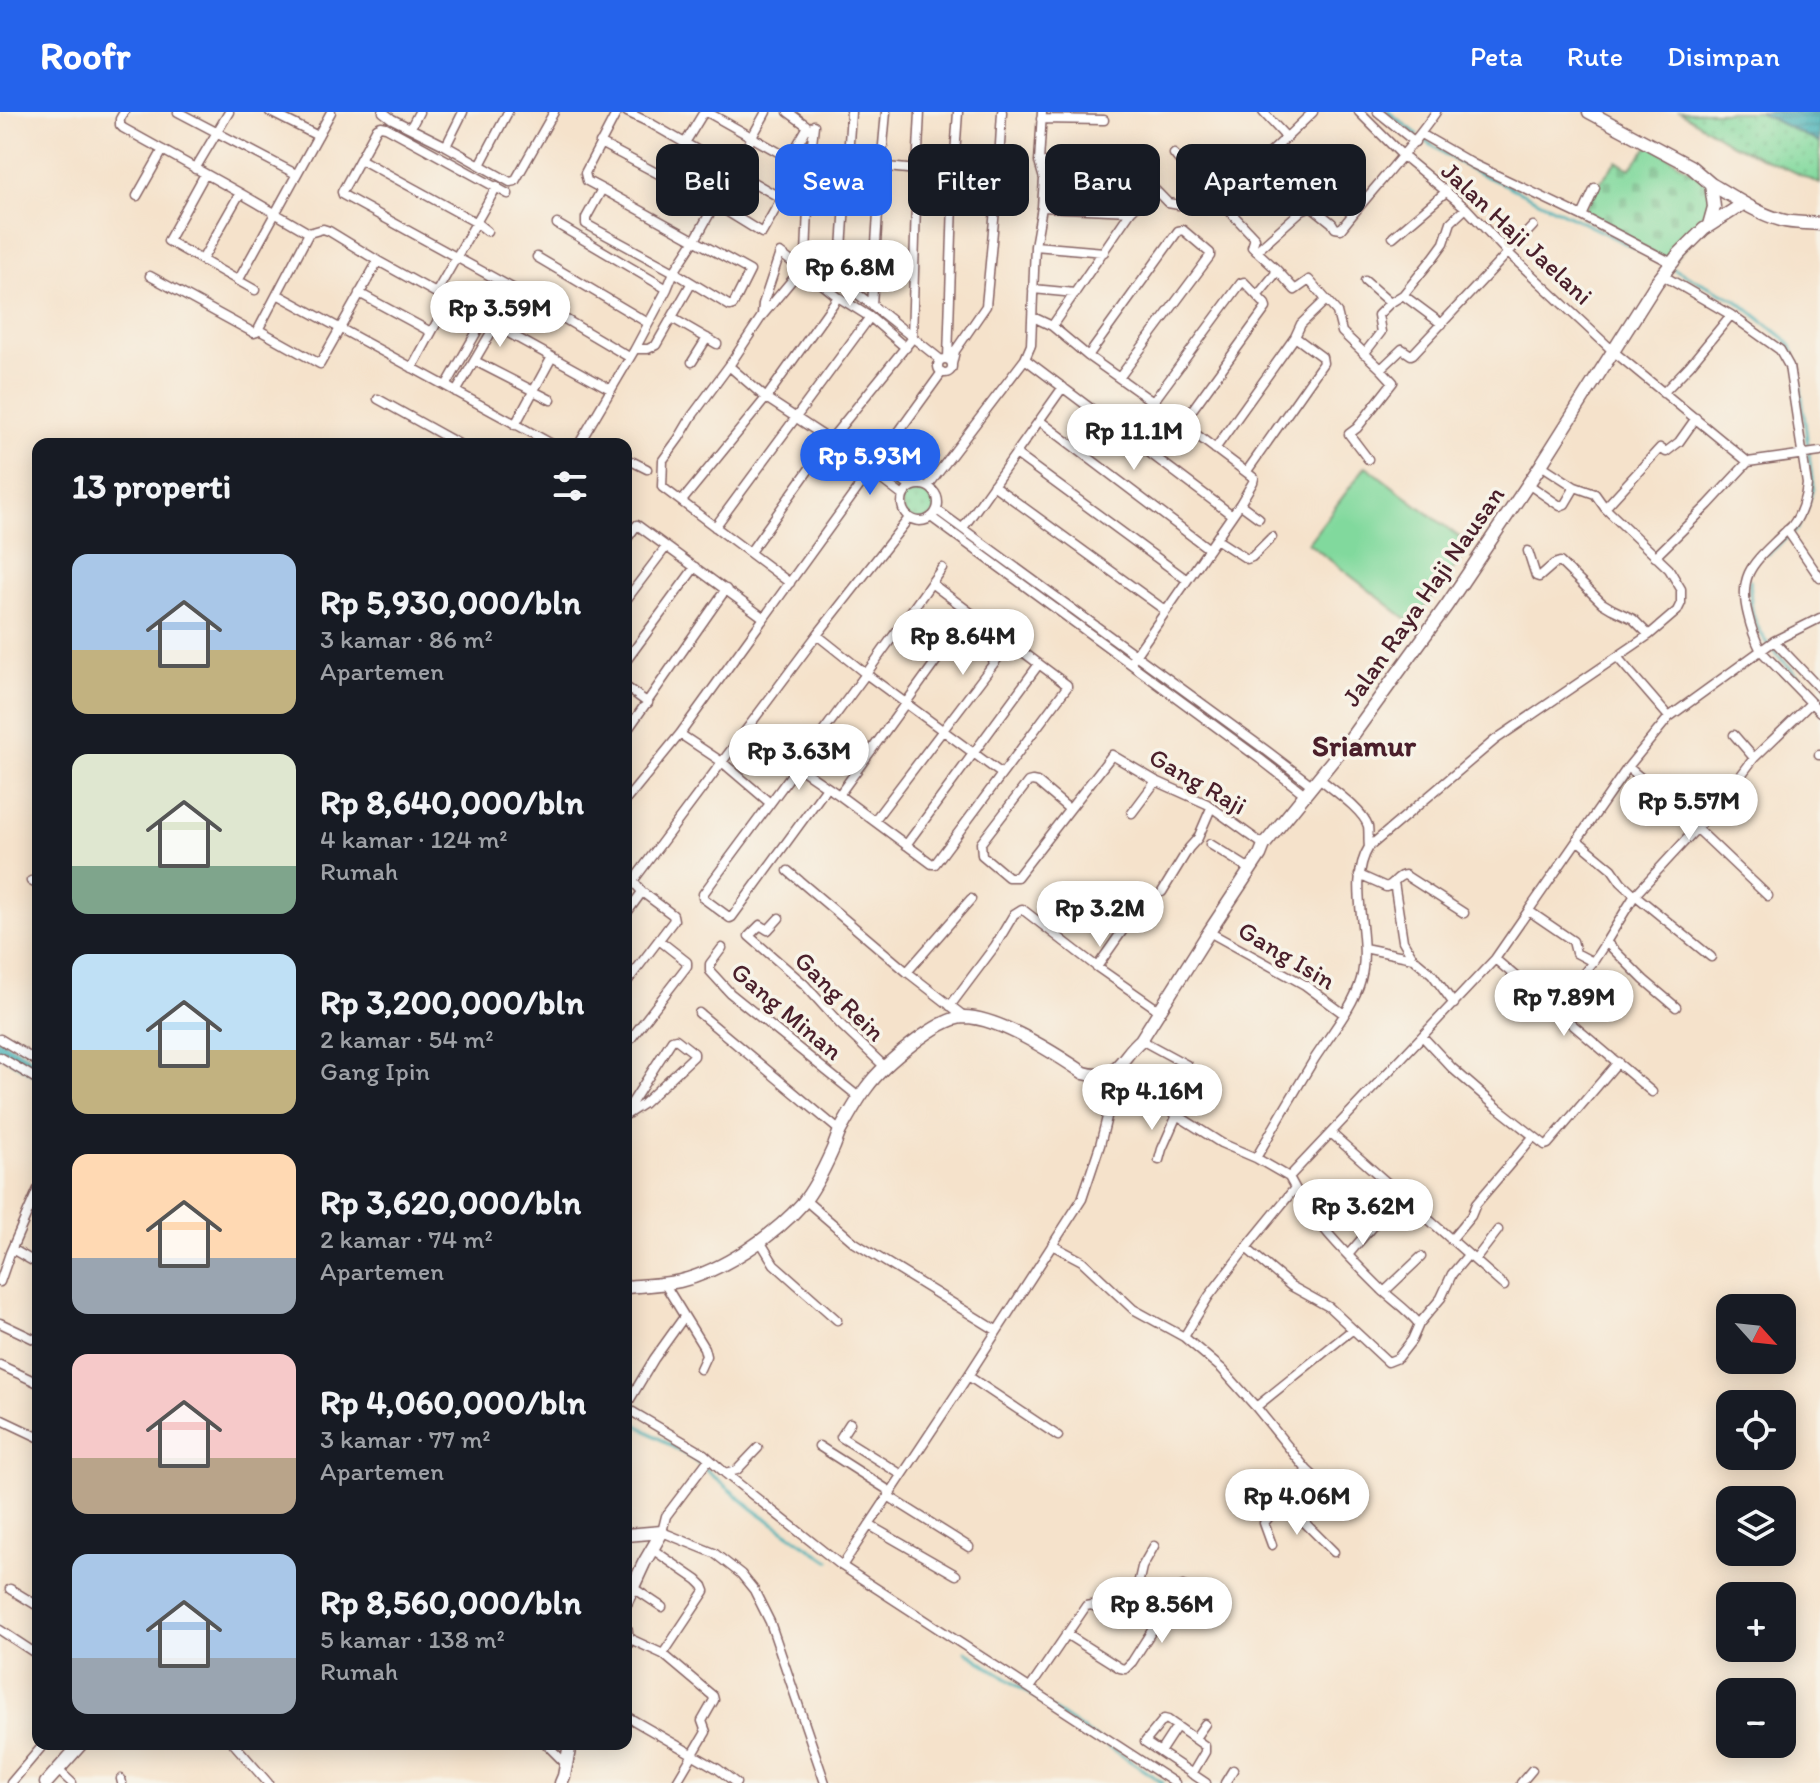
<!DOCTYPE html>
<html lang="id">
<head>
<meta charset="utf-8">
<style>
  body { margin:0; font-family:Itim,sans-serif; background:#20242c; color:#f1f3f6; height:100vh; display:flex; flex-direction:column; font-size:30px; white-space:nowrap }
  * { box-sizing:border-box; margin:0 }
  p { font-size:26px; color:#9ea1a6 }
  .icon { flex:none; width:44px; height:44px; fill:none; stroke:currentColor; stroke-width:2; stroke-linecap:round; stroke-linejoin:round }
  .map { position:relative; flex:1; overflow:hidden }
  .sheet { position:absolute; left:32px; top:326px; width:600px; height:1312px; display:flex; flex-direction:column; background:#171b24; border-radius:16px; box-shadow:0 4px 20px #0003 }
  .sheet>* { flex:none }
  .banner { position:absolute; left:656px; top:32px; width:760px; height:72px; display:flex; gap:16px }
  .needle { width:52px; rotate:117deg }
  .fabs { position:absolute; left:1716px; top:1182px; display:grid; gap:16px }
  .fabs a { display:grid; place-items:center; width:80px; height:80px; border-radius:16px; background:#171b24; box-shadow:0 4px 20px #0003; font-size:40px }
  .price { position:absolute; translate:-50% -68px; padding:0 18px; border-radius:28px; background:#fff; color:#222; font-size:26px; line-height:52px; filter:drop-shadow(0 2px 4px #0008) }
  .price::after { content:''; position:absolute; left:50%; top:48px; width:24px; height:18px; margin-left:-12px; background:inherit; clip-path:polygon(0 0,100% 0,50% 100%) }
  .price.current { background:#2563eb; color:#fff }
  ul { padding:0; list-style:none }
  li { display:flex; align-items:center; gap:24px; height:200px; padding:0 40px }
  li span { display:grid; place-items:center; flex:none; width:224px; height:160px; border-radius:16px; color:#555 }
  li>.icon { margin-inline-start:auto }
  span .icon { width:96px; height:96px; fill:#fffc; stroke-width:1 }
  li b { font-size:34px }
  h2 { display:flex; justify-content:space-between; align-items:center; height:96px; padding:0 40px; font-size:34px }
  .pill { padding:0 28px; border-radius:16px; background:#171b24; box-shadow:0 4px 20px #0003; font-size:28px; line-height:72px }
  .pill.current { background:#2563eb; color:#fff }
  header { display:flex; align-items:center; gap:48px; box-sizing:border-box; height:112px; padding:0 40px; background:#2563eb; color:#fff }
  header strong { font-size:38px }
  nav { display:flex; gap:44px; margin-inline-start:auto; font-size:28px }
  .map>svg:first-child { display:block }
  .grass { fill:url(#grass-dots); stroke:#667c64; stroke-width:2 }
  .cemetery { fill:url(#cemetery-stones); stroke:#667c64; stroke-width:2 }
  .park { fill:#81d99d; stroke:#667c64; stroke-width:2 }
  .water { fill:url(#water-rules); stroke:#426670; stroke-width:2 }
  .lines { fill:none; stroke-linecap:round; stroke-linejoin:round }
  .stream { stroke:#3badb4; stroke-width:3 }
  .river { stroke:#3badb4; stroke-width:16 }
  .street-casing { stroke:#866363; stroke-width:11 }
  .secondary-casing { stroke:#866363; stroke-width:15 }
  .street { stroke:#fff; stroke-width:8 }
  .secondary { stroke:#fff; stroke-width:12 }
  .labels { text-anchor:middle; stroke-width:7; stroke-linejoin:round; paint-order:stroke }
  .street-label { font-size:26px; fill:#4a1f2b; stroke:#f7f3e8 }
  .quarter-label { font-size:30px; font-weight:bold; fill:#4a1f2b; stroke:#f7f3e8 }
</style>
</head>
<body>
<header>
<strong>Roofr</strong>
<nav><a>Peta</a><a>Rute</a><a>Disimpan</a></nav>
</header>
<div class="map">
<svg width="1820" height="1671" viewBox="0 0 1820 1671">
  <defs>
    <pattern id="grass-dots" width="8" height="8" patternUnits="userSpaceOnUse" patternTransform="scale(2)"><rect width="8" height="8" fill="#81d99d"/><path d="M2 2h.1M6 6h.1" fill="none" stroke="#71ba87" stroke-width="1.8" stroke-linecap="round"/></pattern>
    <pattern id="cemetery-stones" width="16" height="16" patternUnits="userSpaceOnUse" patternTransform="scale(2)"><rect width="16" height="16" fill="#81d99d"/><path d="M2 7V4a2 2 0 0 1 4 0v3zM10 15v-3a2 2 0 0 1 4 0v3z" fill="#71ba87"/></pattern>
    <pattern id="water-rules" width="6" height="5" patternUnits="userSpaceOnUse" patternTransform="scale(2)"><rect width="6" height="5" fill="#3badb4"/><path d="M0 2.5h6" fill="none" stroke="#348c93"/></pattern>
  </defs>
  <rect width="100%" height="100%" fill="#f7f3e8"/>
  <filter id="ink" filterUnits="userSpaceOnUse"><feTurbulence type="fractalNoise" baseFrequency=".0125" numOctaves="2"/><feDisplacementMap in="SourceGraphic" scale="16" xChannelSelector="R" yChannelSelector="G"/><feConvolveMatrix kernelMatrix="1 2 1 2 8 2 1 2 1" color-interpolation-filters="sRGB"/></filter>
  <filter id="wash" filterUnits="userSpaceOnUse"><feTurbulence type="fractalNoise" baseFrequency=".006" numOctaves="4" result="noise"/><feDisplacementMap in="SourceGraphic" scale="32" xChannelSelector="R" yChannelSelector="G"/><feGaussianBlur stdDeviation="1.8" result="paint"/><feColorMatrix in="noise" values="0 0 0 0 0 0 0 0 0 0 0 0 0 0 0 0 0 1.4 0 .05"/><feComposite in="paint" operator="in"/></filter>
  <g filter="url(#wash)">
    <rect width="100%" height="100%" fill="#f5e2cb"/>
    <path class="grass" d="M1680,0h78l62,31v41l-88,-40z
      M877,348l33,27 13,-2 10,5c19,35 -36,44 -31,6l-33,-25z"/>
    <path class="cemetery" d="M1650,32l61,40 -1,35 -38,44 -90,-47 13,-28 22,-27 13,8z"/>
    <path class="park" d="M1366,354l105,80 -59,77 -104,-80z"/>
    <path class="water" d="M1758,0h62v31z"/>
    <g class="lines">
      <path class="stream" d="M1388,0l29,22
        M1426,29c24,18 49,32 78,43l135,66
        M1674,157l62,31 48,38 7,8 7,20 15,121 -8,27 -8,15 -29,25
        M1750,468c0,13 0,26 4,38 9,29 45,57 66,79
        M626,1306l68,42 59,49 76,52
        M965,1539l198,132"/>
      <path class="river" d="M0,935l38,23"/>
    </g>
  </g>
  <g filter="url(#ink)">
    <g class="lines">
      <g class="street-casing">
        <path id="street" d="M124,0l-4,7v6l3,3 117,65 69,40 -52,99 -3,1 -104,-57
          M178,0l118,62
          M270,0l48,24
          M383,0l9,7 54,27 64,36 5,-1 39,-69
          M707,0l80,45 4,-1 16,-28 -1,-3 -18,-13
          M1263,0l24,26
          M1359,0l44,44 63,52 41,44 106,99 135,111 72,-10
          M1378,0l37,30
          M1041,7l63,1
          M411,15l8,-15
          M1421,22l52,30 109,52 90,47
          M600,31l115,61 47,29 18,-32 -3,-5 -127,-73 -23,-11
          M685,31l17,-28 5,-3
          M446,34l17,-34
          M1174,42l18,22 5,11
          M360,47l117,64 10,8
          M810,50l37,1 70,7h37l44,7
          M1039,50l92,3 37,38 11,2 14,-15 17,-5 26,-26
          M480,53l28,-53
          M195,57l34,-57
          M205,62l-37,67 87,49
          M602,77l-16,29v6l88,48 56,34 3,-1 17,-34 -148,-82 -15,-8 -2,-8 32,-61
          M508,82l-122,-67 -5,-1 -4,2 -35,64 1,3 173,95 113,67
          M137,84l26,-46
          M1042,95l89,4
          M1582,104l13,-28
          M557,112l110,65
          M309,121l14,-4 6,2 49,30 232,128
          M1393,125l54,-46
          M1035,134l69,6
          M1256,139l46,-41 9,-4 21,17 3,5 6,1c31,-40 67,-76 95,-117
          M806,143l66,50 69,55
          M537,145l111,66
          M202,148l38,-67
          M802,156l36,29 32,20 36,31
          M1276,157l19,21 14,-10 28,32 5,20 39,37
          M1662,163l69,40 49,35 9,16 18,118c-1,14 -6,31 -15,42 -3,3 -6,5 -9,8 -28,28 -46,39 -35,81 3,13 7,24 13,36l59,61
          M840,168l11,-168
          M238,169l93,-169
          M1365,169l25,22
          M1033,177l42,4
          M359,181l72,39
          M436,181l61,-107
          M277,182l275,150
          M1258,183l17,-21 1,-5 -24,-22 3,-9 -35,-37 93,-89
          M1403,183l39,29
          M872,193l9,-138 5,-55
          M762,203l1,-11 17,-51 21,16
          M1033,205l19,9 36,30 65,46 101,76 -1,4 -13,22 -110,159
          M672,206l45,26
          M1052,214l79,-115 23,-22
          M259,218l61,34 58,-103
          M1295,225l6,-13 25,-24
          M912,227l5,-169 3,-58
          M635,237h13l8,-4 35,-61
          M1364,242l17,-22 -3,-17 12,-12 13,-8 30,-37 11,-15 7,-21 15,-14
          M1088,244l90,-125 5,-1 27,23v3l-91,122
          M948,247l6,-189 4,-58
          M1025,247l207,156
          M938 254a7 7 0 1 1 14 0a7 7 0 1 1-14 0Z
          M475,249l76,39
          M692,250l15,-24
          M952,252l3,-13 31,-45 12,-129 4,-65
          M729,254l37,32 64,42 73,56
          M412,256l37,-68
          M446,274l38,-67
          M456,280l60,-102
          M1663,281l27,-28 41,-50
          M378,287l81,45
          M1153,290l88,-119 3,-1 21,22 1,4 -84,116
          M1040,309l169,128
          M515,313l37,-68
          M579,332l56,-95 32,-60 7,-17 21,-32 71,-128
          M1215,337l80,-112 27,20 1,6 -76,108
          M1016,342l171,126
          M1368,347l-19,-25 8,-6 36,-46 -12,-13 21,-20 9,6 2,-1 120,-128
          M877,348l33,27
          M626,352l5,-3 16,8
          M1528,372l32,22 5,-2 10,-17
          M902 391a18 18 0 1 1 36 0a18 18 0 1 1-36 0Z
          M993,373l173,126
          M928,374l97,-127 6,-14 4,-99 7,-39 2,-28 -5,-17 3,-50
          M682,389l84,-103 72,-101
          M1240,392l19,14
          M1605,396l55,-60 6,4 13,-10 17,-24
          M937,398l330,241 46,35
          M931,405l329,242 46,36
          M715,415l155,-210
          M963,416l100,-141
          M1787,418l33,48
          M1216,427l31,20 5,-2 20,-20
          M626,428l11,-15 127,93
          M1528,439l8,25 3,1 15,-13 6,-2 42,41 10,6 21,10 16,16
          M750,440l80,-112 82,-101
          M1655,445l53,-52 40,-43
          M790,471l-128,-96 1,-27 16,-22 13,-22 37,-50 33,-50 40,-48 4,-13 4,-93 4,-37
          M626,488l40,-53
          M817,523l49,39 136,100
          M1774,529l46,48
          M1618,546l51,59
          M626,549l69,-94
          M626,575l22,16
          M626,620l100,-143
          M680,622l42,28 48,41
          M1734,623l20,23
          M1819,643h1
          M798,655l41,28 93,69h3l132,-177v-2l-136,-102
          M1628,655l40,34 100,95
          M1319,666c13,11 44,32 49,48 1,6 0,14 1,21
          M827,675l-95,130 -2,1 -27,-20v-4l163,-220 76,-106
          M839,683l132,-182
          M626,688l54,-66 262,-362
          M1069,697l-32,-27 -5,-1 -4,1 -47,61 1,12 26,22h9l95,-122 44,26 51,23 57,41
          M1132,701l24,-32
          M874,709l136,-179
          M1577,728l35,29 9,13 14,13 76,62
          M1210,732l40,25
          M906,733l133,-181
          M788,759l119,101
          M1359,763l27,12c8,-2 11,-12 19,-12l59,38
          M626,765l7,4 9,11 31,23 1,5 -48,63
          M31,769l7,4
          M633,769l184,-246 92,-117
          M1394,770l9,59 10,17 19,16 22,30
          M1162,780l27,-44 9,-10 13,-30
          M1529,799l44,30 3,12 17,9
          M626,802l16,-22
          M779,806l-11,12 -8,-5 -11,11 55,48 35,39 46,44
          M1209,820l96,53 39,29
          M722,836l-12,16v7l20,22 130,105
          M1364,836l49,10
          M1495,847l157,133
          M1097,855l40,-57
          M950,894l45,-60 19,-32 8,-5 75,58 63,44
          M1676,895l-32,-27 -38,-38 29,-47 86,-93 33,-44 57,-55
          M1555,897l38,-47 13,-20
          M699,901l141,118
          M965,905l-58,-45 64,-73
          M1423,925l29,31 46,40 47,37 3,-1 70,-82
          M0,927l38,23
          M1141,928l46,25
          M626,933l61,-79v-4l-28,-22
          M0,945l38,23
          M1113,959l4,6 104,66 35,15 33,19 206,-218 133,-192 41,-50 105,-76 46,-23
          M626,1000l46,-72 4,-1 18,14v3l-51,48 -17,11
          M1332,1022l172,152
          M1256,1046c19,-33 39,-67 59,-100 15,-23 39,-52 46,-79 11,-42 -15,-95 8,-132l126,-107 154,-105 28,-24 4,-8v-14l-12,-20 -64,-61 -10,-14 -20,-7 -34,-22
          M1159,1048l3,-11 15,-34
          M1289,1065c21,42 60,80 93,113 12,11 27,21 37,34
          M805,1088l50,43 141,87
          M1451,1128l20,-24 5,-12 57,-67
          M760,1129l14,23 63,56
          M1052,1133l30,16 51,48 51,28 38,32 34,38 51,63 31,29
          M1246,1136l45,38 38,21 59,55 10,-4 14,-18 7,-16 22,-26 11,-24 16,-19
          M12,1137l26,15
          M1348,1143l51,-60
          M1475,1148l23,-30
          M0,1170l10,-29 28,-64
          M664,1171l40,65 2,8 -6,13
          M1384,1180l37,-35
          M0,1211l38,18
          M1184,1225l25,-41 37,-48 49,-60
          M0,1253l38,18
          M968,1264l90,60
          M626,1294l28,-47 30,-42
          M1256,1295l96,-77
          M626,1296l78,46 21,19 117,93 333,217
          M0,1307l38,18
          M850,1311l-9,14 61,38
          M819,1334l72,46
          M709,1347l-43,57 -4,16 52,21 27,21 13,16 16,32 55,161
          M725,1361l12,-3 21,-22
          M888,1384l81,51
          M1282,1388l52,52
          M869,1413l87,50
          M1272,1433l-8,-22 43,-53
          M652,1437l45,31 6,6 2,5 -42,63
          M842,1454l126,-190 114,-177 18,-54 17,-68
          M632,1475l30,20
          M10,1477l28,17
          M0,1518l38,25
          M1066,1522l54,34 5,1 7,-7 47,-74 4,-2 7,3
          M626,1525l37,17 50,42 1,4 -12,21 4,11 -30,51
          M1030,1576l56,-82 5,-1 24,10 19,-13 8,-35 12,-21
          M626,1604l92,53 18,14
          M1195,1626l10,-14
          M234,1632l34,39
          M546,1632l21,21
          M1160,1640l17,-26
          M57,1657l15,14
          M1192,1662l13,-22v-6l-37,-26 -4,-1 -19,23 61,41
          M121,1667l1,4
          M11,1671l33,-39
          M1225,1671l8,-13
          M1521,1671l11,-13"/>
      </g>
      <g class="secondary-casing">
        <path id="secondary" d="M1589,0l101,54 21,18 3,23 -5,18
          M1711,72c23,13 45,29 70,36 13,4 26,2 39,4
          M626,1175c18,-2 37,-2 54,-6 42,-10 94,-45 122,-77 13,-16 22,-35 30,-53 4,-8 5,-15 9,-22 8,-14 16,-29 26,-42 15,-21 71,-69 97,-70 34,0 92,37 120,56 34,10 37,-17 57,-33l68,-108 51,-77 4,-10 86,-106 97,-134 94,-140 116,-183 22,-28 25,-25 39,-25
          M626,1423l36,-3
          M626,1490l18,-39 18,-31
          M626,1519v13
          M46,1671l35,-39
          M561,1671l3,-7 6,-32"/>
      </g>
      <use href="#street" class="street"/>
      <use href="#secondary" class="secondary"/>
    </g>
  </g>
  <g class="labels">
    <g class="street-label">
      <text transform="translate(1517 121) rotate(43)" y="9">Jalan Haji Jaelani</text>
      <text transform="translate(1423 484) rotate(-55)" y="9">Jalan Raya Haji Nausan</text>
      <text transform="translate(1198 669) rotate(30)" y="9">Gang Raji</text>
      <text transform="translate(1287 843) rotate(31)" y="9">Gang Isin</text>
      <text transform="translate(840 884) rotate(45)" y="9">Gang Rein</text>
      <text transform="translate(787 899) rotate(40)" y="9">Gang Minan</text>
    </g>
    <g class="quarter-label">
      <text x="1364" y="644">Sriamur</text>
    </g>
  </g>
</svg>
<div class="fabs">
<a><svg class="needle" viewBox="-14 -14 28 28"><path d="M0-13l5 13h-10z" fill="#e53935"/><path d="M0 13l5-13h-10z" fill="#9ea1a6"/></svg></a>
<a><svg class="icon" aria-label="locate" viewBox="0 0 24 24"><circle cx="12" cy="12" r="6"/><path d="M12 2v4M12 18v4M2 12h4M18 12h4"/></svg></a>
<a><svg class="icon" aria-label="layers" viewBox="0 0 24 24"><path d="M12 4l9 5-9 5-9-5zM3 14l9 5 9-5"/></svg></a>
<a>+</a>
<a>−</a>
</div>
<b class="price" style="left:850px;top:196px">Rp 6.8M</b>
<b class="price" style="left:500px;top:237px">Rp 3.59M</b>
<b class="price" style="left:1134px;top:360px">Rp 11.1M</b>
<b class="price current" style="left:870px;top:385px">Rp 5.93M</b>
<b class="price" style="left:963px;top:565px">Rp 8.64M</b>
<b class="price" style="left:799px;top:680px">Rp 3.63M</b>
<b class="price" style="left:1689px;top:730px">Rp 5.57M</b>
<b class="price" style="left:1100px;top:837px">Rp 3.2M</b>
<b class="price" style="left:1564px;top:926px">Rp 7.89M</b>
<b class="price" style="left:1152px;top:1020px">Rp 4.16M</b>
<b class="price" style="left:1363px;top:1135px">Rp 3.62M</b>
<b class="price" style="left:1297px;top:1425px">Rp 4.06M</b>
<b class="price" style="left:1162px;top:1533px">Rp 8.56M</b>
<div class="banner">
<a class="pill">Beli</a>
<a class="pill current">Sewa</a>
<a class="pill">Filter</a>
<a class="pill">Baru</a>
<a class="pill">Apartemen</a>
</div>
<section class="sheet">
<h2>13 properti<svg class="icon" aria-label="filters" viewBox="0 0 24 24"><path d="M4 7h16M4 17h16"/><circle cx="9" cy="7" r="2"/><circle cx="15" cy="17" r="2"/></svg></h2>
<ul>
<li><span style="background:linear-gradient(#a9c7e8 60%,#c2b280 0)"><svg class="icon" aria-label="home" viewBox="0 0 24 24"><path d="M3 11l9-7 9 7M6 9v11h12V9"/></svg></span><div><b>Rp 5,930,000/bln</b><p>3 kamar · 86 m²</p><p>Apartemen</p></div></li>
<li><span style="background:linear-gradient(#dfe7d0 70%,#7fa58c 0)"><svg class="icon" aria-label="home" viewBox="0 0 24 24"><path d="M3 11l9-7 9 7M6 9v11h12V9"/></svg></span><div><b>Rp 8,640,000/bln</b><p>4 kamar · 124 m²</p><p>Rumah</p></div></li>
<li><span style="background:linear-gradient(#bfe0f5 60%,#c2b280 0)"><svg class="icon" aria-label="home" viewBox="0 0 24 24"><path d="M3 11l9-7 9 7M6 9v11h12V9"/></svg></span><div><b>Rp 3,200,000/bln</b><p>2 kamar · 54 m²</p><p>Gang Ipin</p></div></li>
<li><span style="background:linear-gradient(#ffd9b3 65%,#9aa5b1 0)"><svg class="icon" aria-label="home" viewBox="0 0 24 24"><path d="M3 11l9-7 9 7M6 9v11h12V9"/></svg></span><div><b>Rp 3,620,000/bln</b><p>2 kamar · 74 m²</p><p>Apartemen</p></div></li>
<li><span style="background:linear-gradient(#f6c9c9 65%,#b9a48a 0)"><svg class="icon" aria-label="home" viewBox="0 0 24 24"><path d="M3 11l9-7 9 7M6 9v11h12V9"/></svg></span><div><b>Rp 4,060,000/bln</b><p>3 kamar · 77 m²</p><p>Apartemen</p></div></li>
<li><span style="background:linear-gradient(#a9c7e8 65%,#9aa5b1 0)"><svg class="icon" aria-label="home" viewBox="0 0 24 24"><path d="M3 11l9-7 9 7M6 9v11h12V9"/></svg></span><div><b>Rp 8,560,000/bln</b><p>5 kamar · 138 m²</p><p>Rumah</p></div></li>
</ul>
</section>
</div>
</body>
</html>
